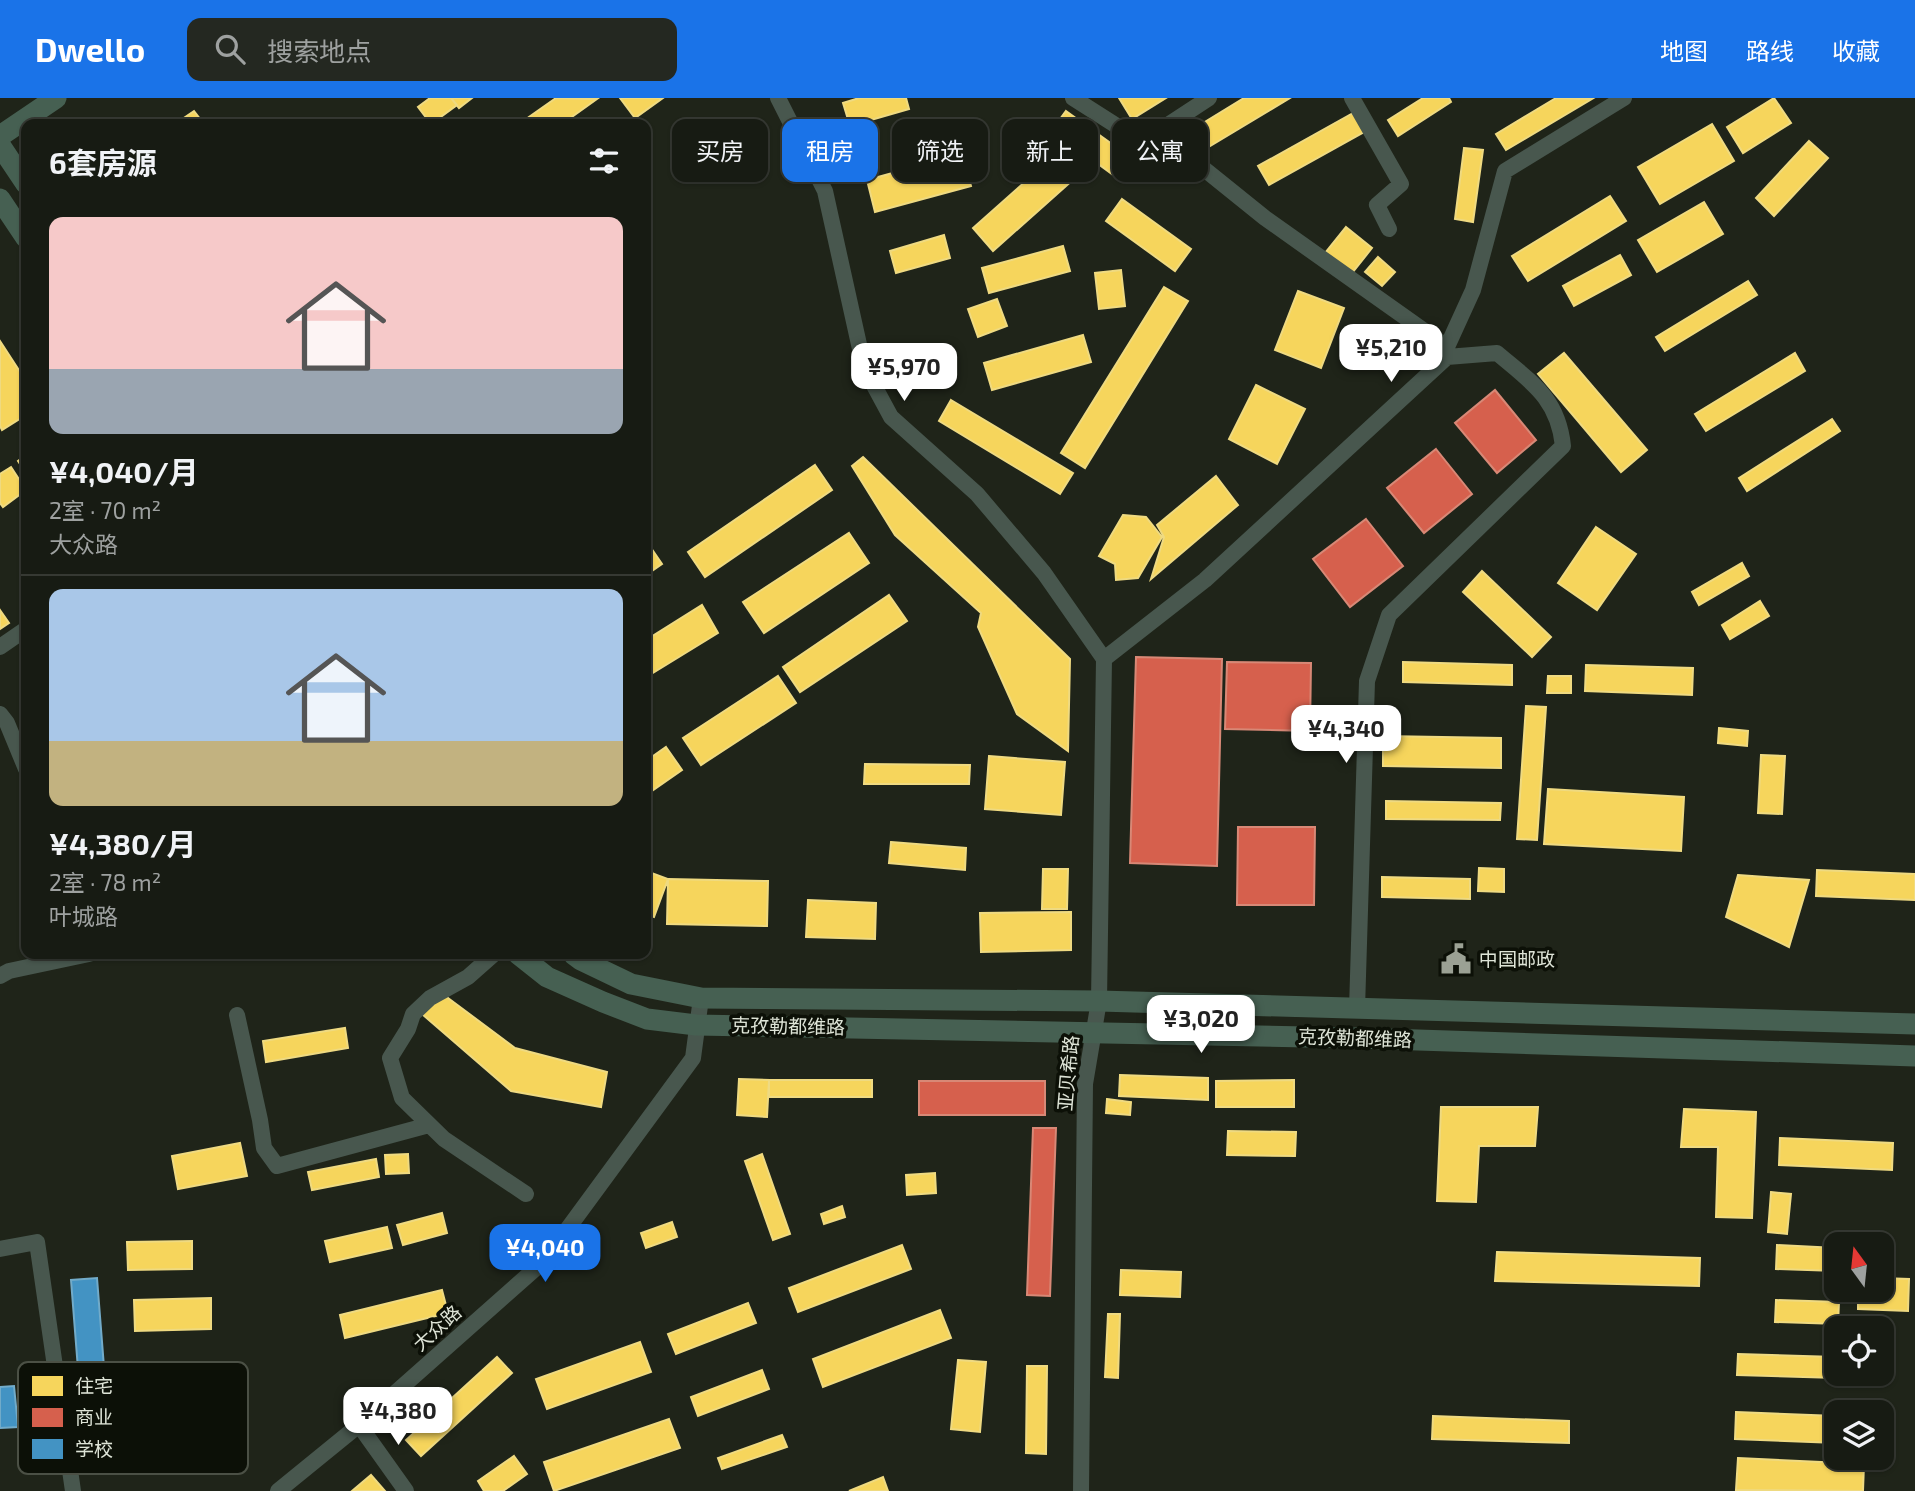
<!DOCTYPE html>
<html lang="zh">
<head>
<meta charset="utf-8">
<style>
  body { margin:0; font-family:"Exo 2","Noto Sans SC",sans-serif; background:#242821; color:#f1f3f6; height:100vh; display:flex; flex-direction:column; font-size:26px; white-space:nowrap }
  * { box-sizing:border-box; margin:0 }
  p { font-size:23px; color:#9ea1a0 }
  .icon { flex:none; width:38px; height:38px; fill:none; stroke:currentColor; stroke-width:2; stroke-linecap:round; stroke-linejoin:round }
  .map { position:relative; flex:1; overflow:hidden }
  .details { position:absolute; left:21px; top:21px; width:630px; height:840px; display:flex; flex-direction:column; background:#171b13; border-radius:14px; box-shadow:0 2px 5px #0004,0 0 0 2px #363933 }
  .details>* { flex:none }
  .banner { position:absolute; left:672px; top:21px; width:665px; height:63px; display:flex; gap:14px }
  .needle { width:46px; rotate:345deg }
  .tools { position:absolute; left:1824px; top:1134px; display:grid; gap:14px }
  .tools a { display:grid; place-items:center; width:70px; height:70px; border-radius:14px; background:#171b13; box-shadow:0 2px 5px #0004,0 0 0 2px #363933; font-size:35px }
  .price { position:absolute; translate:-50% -60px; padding:0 16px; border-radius:14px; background:#fff; color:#222; font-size:23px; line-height:46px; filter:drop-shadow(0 2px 4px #0008) }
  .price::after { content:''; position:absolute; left:50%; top:42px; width:21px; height:16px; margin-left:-10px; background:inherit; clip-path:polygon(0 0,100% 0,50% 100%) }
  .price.current { background:#1a73e8; color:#fff }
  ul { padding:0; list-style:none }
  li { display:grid; align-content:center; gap:14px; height:371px; padding:0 28px }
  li+li { border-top:2px solid #363933 }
  li span { display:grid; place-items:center; height:217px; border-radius:14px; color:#555 }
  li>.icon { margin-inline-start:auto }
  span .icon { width:126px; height:126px; fill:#fffc; stroke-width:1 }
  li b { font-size:30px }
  h2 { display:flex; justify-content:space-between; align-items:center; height:84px; padding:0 28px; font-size:30px }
  .pill { padding:0 24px; border-radius:14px; background:#171b13; box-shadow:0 2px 5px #0004,0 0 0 2px #363933; font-size:24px; line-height:63px }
  .pill.current { background:#1a73e8; color:#fff }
  header { display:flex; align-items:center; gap:42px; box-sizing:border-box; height:98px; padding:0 35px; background:#1a73e8; color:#fff }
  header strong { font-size:33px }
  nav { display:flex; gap:38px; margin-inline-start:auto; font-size:24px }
  .search { width:490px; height:63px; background:#242821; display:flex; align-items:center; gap:18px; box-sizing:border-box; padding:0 24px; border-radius:14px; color:#9ea1a0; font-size:26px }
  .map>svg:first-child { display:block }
  .homes { fill:#f6d55c; stroke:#efda81; stroke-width:2 }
  .shops { fill:#d6604d; stroke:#d88876; stroke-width:2 }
  .schools { fill:#4393c3; stroke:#72abc9; stroke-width:2 }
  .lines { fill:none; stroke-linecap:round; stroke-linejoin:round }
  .minor { stroke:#48574e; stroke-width:16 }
  .major { stroke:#466052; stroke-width:21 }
  .labels { text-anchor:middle; stroke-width:7; stroke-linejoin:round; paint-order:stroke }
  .poi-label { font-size:19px; fill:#dee4d7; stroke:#0c1007; text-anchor:start }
  .street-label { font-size:19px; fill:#dee4d7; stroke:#0c1007 }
  .key { fill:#0c1007; stroke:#4b5045; stroke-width:2 }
  .key-label { font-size:19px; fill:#dee4d7 }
</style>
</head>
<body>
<header>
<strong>Dwello</strong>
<div class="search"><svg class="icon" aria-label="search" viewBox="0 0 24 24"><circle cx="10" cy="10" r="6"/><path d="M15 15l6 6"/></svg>搜索地点</div>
<nav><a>地图</a><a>路线</a><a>收藏</a></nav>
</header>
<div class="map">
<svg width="1915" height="1393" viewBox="0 0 1915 1393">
  <rect width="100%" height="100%" fill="#1f2419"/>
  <path class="homes" d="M430,0h21l6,7 -26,19 -13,-17z
    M451,0h21l-13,10z
    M556,0l41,1 -35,25h-43z
    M620,0h43l-28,20z
    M859,0h47l3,11 -59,17 -7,-23z
    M1119,0h47l-34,21z
    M1244,0h46l-88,53 -12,-20z
    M1423,0h26l2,4 -53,34 -10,-16z
    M1556,0l36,1 -86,51 -10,-16z
    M1774,0l17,25 -48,30 -16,-26z
    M194,13l10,13h-29z
    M1066,13l64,46 -14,20 -64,-47z
    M1353,15l11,19 -95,53 -11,-19z
    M1712,26l22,37 -74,43 -22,-37z
    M1809,43l19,17 -54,58 -18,-18z
    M1464,50l19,2 -10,72 -18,-3z
    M962,56l9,32 -96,26 -8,-32z
    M1054,58l20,23 -81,72 -20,-23z
    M1610,98l16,25 -98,60 -16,-25z
    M1122,101l69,50 -16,22 -69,-50z
    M1704,104l19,32 -66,38 -19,-32z
    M1346,129l26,21 -20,25 -27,-20z
    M944,137l6,23 -54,15 -6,-22z
    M1063,148l7,25 -81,22 -7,-25z
    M1620,157l11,20 -57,31 -11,-20z
    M1378,159l17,15 -13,14 -17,-14z
    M1121,172l4,36 -26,3 -4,-36z
    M1748,183l9,14 -92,56 -9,-14z
    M1164,189l24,14 -103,167 -24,-15z
    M1298,193l46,17 -23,60 -46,-18z
    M997,201l10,27 -29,11 -10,-28z
    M1083,237l8,27 -99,28 -8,-27z
    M0,243l26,40v34l-24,15 -2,-4z
    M1564,255l83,97 -26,22 -83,-98z
    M1795,255l10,18 -99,60 -11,-17z
    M1256,287l49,24 -28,55 -48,-25z
    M951,302l122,73 -13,21 -121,-73z
    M1832,321l8,12 -93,60 -8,-13z
    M26,357v18l-8,-12z
    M863,359l207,202 -2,92 -51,-37 -39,-87 3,-14 -86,-78 -43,-69z
    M815,367l17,25 -127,87 -17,-25z
    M11,369l15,23 -23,17 -3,-4v-29z
    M1216,378l22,29 -87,74 13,-42 -7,-12z
    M1123,417l23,2 16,20 -24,41 -22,2 -1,-16 -16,-8z
    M1596,429l40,27 -39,56 -39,-27z
    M849,435l20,30 -105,70 -21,-31z
    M647,444l15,22 -16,11v-32z
    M1742,465l7,13 -50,29 -7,-13z
    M1482,473l69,66 -19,20 -69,-65z
    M889,497l18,26 -107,71 -17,-25z
    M1760,503l9,15 -39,23 -8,-14z
    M702,507l16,28 -70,43 -2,-3v-33z
    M0,512l9,13 -9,6z
    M1403,564l109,3v20l-109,-3z
    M1586,567l107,3 -1,27 -107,-4z
    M778,578l18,27 -95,62 -18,-27z
    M1548,578h23v17h-24z
    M1526,608l20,1 -9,133 -20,-1z
    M1719,630l29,3 -1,15 -29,-3z
    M1383,638l118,2v30l-118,-2z
    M666,649l16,23 -36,25v-34z
    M1761,657l24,1 -3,58 -24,-1z
    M989,658l76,6 -4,53 -76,-6z
    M865,666l105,1 -1,19h-105z
    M1548,691l136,8 -3,54 -137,-7z
    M1386,703l115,2 -1,17 -114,-1z
    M891,744l75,6 -1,22 -76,-7z
    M1479,770l25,1v23l-26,-1z
    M1043,771h25l-1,40h-25z
    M1817,772l98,4v26l-99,-4z
    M646,773l22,8 -14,38 -8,-3z
    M1738,777l71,5 -20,67 -63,-30z
    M1382,779l88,2v20l-88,-2z
    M668,781l100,2 -1,45 -100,-2z
    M808,802l68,3 -1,36 -69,-2z
    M1071,814v38l-90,2 -1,-39z
    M444,897l71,53 92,24 -6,35 -90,-16 -89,-77z
    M345,930l3,20 -82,14 -3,-21z
    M1120,977l88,3v22l-89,-4z
    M739,981l30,1 -2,37 -30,-2z
    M769,982h103v17h-103z
    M1294,982v27h-78v-26z
    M1107,1001l24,3 -1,13 -24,-2z
    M1441,1009h97l-3,39h-56l-3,56 -39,-1z
    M1684,1011l72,3 -4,106 -36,-1 2,-70h-37z
    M1228,1033l68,1 -1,24 -68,-1z
    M1780,1040l113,5 -1,27 -113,-5z
    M240,1045l7,33 -69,13 -6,-33z
    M408,1056l1,19 -23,1 -1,-19z
    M762,1056l28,80 -17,6 -28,-79z
    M376,1061l3,18 -67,13 -4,-18z
    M935,1075l1,20 -29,2 -1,-20z
    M1771,1094l20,2 -4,40 -19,-2z
    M842,1108l3,11 -21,7 -3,-10z
    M442,1115l5,20 -44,12 -6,-20z
    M672,1124l5,15 -31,11 -5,-15z
    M387,1129l5,21 -62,14 -5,-21z
    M192,1143v28l-64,1 -1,-28z
    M902,1147l9,24 -113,43 -9,-24z
    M1777,1147l59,3v23l-60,-2z
    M1497,1154l203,6 -1,28 -204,-5z
    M1121,1172l60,2 -1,25 -60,-2z
    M1881,1180l28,1 -1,32 -50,-2v-19h23z
    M442,1192l6,23 -103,25 -5,-23z
    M211,1200v31l-76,2 -1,-31z
    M1776,1202l63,2 -1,22 -63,-2z
    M748,1205l8,20 -80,31 -8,-20z
    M940,1212l11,28 -128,49 -10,-28z
    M1108,1216h12l-2,64 -13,-1z
    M640,1244l11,30 -104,37 -11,-30z
    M1738,1256l98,3v17h35v5l-134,-4z
    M497,1259l15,16 -91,83 -15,-16z
    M958,1262l28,2 -6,70 -29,-3z
    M1027,1268h20l-1,88 -20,-1z
    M762,1272l7,19 -71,27 -7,-19z
    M1736,1314l100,4v27l-101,-4z
    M1433,1318l136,5v22l-137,-4z
    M669,1321l11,29 -126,43 -10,-29z
    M782,1337l5,12 -65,22 -4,-11z
    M514,1358l13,18 -24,17h-19l-6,-10z
    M1738,1360l126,6 -1,27 -127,-1z
    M371,1377l14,16h-33z
    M883,1379l5,14h-39z"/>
  <path class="shops" d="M1495,292l41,50 -39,33 -42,-50z
    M1436,351l36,45 -48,39 -37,-45z
    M1366,421l37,47 -53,41 -37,-48z
    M1136,559l86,2 -5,207 -87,-3z
    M1227,564l84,1 -1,68 -85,-2z
    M1238,729h77l-1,78h-77z
    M919,983h126v34h-126z
    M1033,1030h23l-6,168 -23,-1z"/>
  <path class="schools" d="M97,1180l12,153 -26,2 -12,-153z
    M14,1288l4,41 -18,1v-41z"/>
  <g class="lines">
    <path class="minor" d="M778,0l47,93 39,176 27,50 86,77 67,79 60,86
      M1073,0l69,44 67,-44
      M1352,0l49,86 -24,21 12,24
      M1157,33l108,87 182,129
      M0,549l26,-18
      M1104,561l101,-79 242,-223v-10l26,-57 32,-119 119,-73
      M0,616l7,9 19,46
      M494,856l-26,23 -38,21 -17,16 -5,15 -18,29 12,40 42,41 82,55
      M0,878l9,-5 80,-17
      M1357,911l10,-328 22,-66 174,-169c-5,-48 -32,-64 -66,-93l-50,4
      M237,917l23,105 4,28 13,18 152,-41
      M0,1151l37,-7 36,249
      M359,1327l47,66
      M278,1393l81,-66 185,-164 149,-203 8,-60
      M1081,1393l4,-407 14,-83 5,-342"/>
    <path class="major" d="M0,38l56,-38
      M0,47l26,39
      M0,101l26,39
      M518,856l29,23 56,25 44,17 49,6 660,13 559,18
      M573,856l8,6 50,24 70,14 398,3 816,23"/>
  </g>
  <defs>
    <g id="civic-bare" transform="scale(2.415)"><path d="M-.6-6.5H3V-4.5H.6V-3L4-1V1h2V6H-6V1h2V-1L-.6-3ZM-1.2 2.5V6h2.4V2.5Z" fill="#9ba194" stroke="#0c1007" stroke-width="2.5" paint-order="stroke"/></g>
  </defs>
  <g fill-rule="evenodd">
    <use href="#civic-bare" x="1456" y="861"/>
  </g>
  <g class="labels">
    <g class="poi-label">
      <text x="1479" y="868">中国邮政</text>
    </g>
    <g class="street-label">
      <text transform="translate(788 928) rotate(1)" y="7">克孜勒都维路</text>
      <text transform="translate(1355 940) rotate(2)" y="7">克孜勒都维路</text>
      <text transform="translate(1068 975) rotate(-85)" y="7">亚贝希路</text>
      <text transform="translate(437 1230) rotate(-42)" y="7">大众路</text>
    </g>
  </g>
  <rect x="18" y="1264" width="230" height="112" rx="10" class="key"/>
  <rect x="32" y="1278" width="31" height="20" fill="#f6d55c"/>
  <rect x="32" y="1310" width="31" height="19" fill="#d6604d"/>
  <rect x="32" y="1341" width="31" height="20" fill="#4393c3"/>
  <g class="key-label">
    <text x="75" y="1295">住宅</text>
    <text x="75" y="1326">商业</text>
    <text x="75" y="1358">学校</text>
  </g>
</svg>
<div class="tools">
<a><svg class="needle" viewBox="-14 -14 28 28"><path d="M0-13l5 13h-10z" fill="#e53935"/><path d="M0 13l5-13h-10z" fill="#9ea1a0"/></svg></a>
<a><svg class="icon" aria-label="locate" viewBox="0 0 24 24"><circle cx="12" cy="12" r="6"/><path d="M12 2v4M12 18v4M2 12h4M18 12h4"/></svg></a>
<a><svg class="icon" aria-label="layers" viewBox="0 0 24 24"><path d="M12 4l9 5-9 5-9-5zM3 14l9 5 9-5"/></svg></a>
</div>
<b class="price" style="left:1391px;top:286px">¥5,210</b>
<b class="price" style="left:904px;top:305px">¥5,970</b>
<b class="price" style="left:1346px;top:667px">¥4,340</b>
<b class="price" style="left:1201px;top:957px">¥3,020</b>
<b class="price current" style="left:545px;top:1186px">¥4,040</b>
<b class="price" style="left:398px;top:1349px">¥4,380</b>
<div class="banner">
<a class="pill">买房</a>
<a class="pill current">租房</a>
<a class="pill">筛选</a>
<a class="pill">新上</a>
<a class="pill">公寓</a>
</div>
<section class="details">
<h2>6套房源<svg class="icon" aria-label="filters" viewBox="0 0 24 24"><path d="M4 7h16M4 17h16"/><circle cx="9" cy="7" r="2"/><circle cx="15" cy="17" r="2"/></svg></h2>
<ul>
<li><span style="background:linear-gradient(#f6c9c9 70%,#9aa5b1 0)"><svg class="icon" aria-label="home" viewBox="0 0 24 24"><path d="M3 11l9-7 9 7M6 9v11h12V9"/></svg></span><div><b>¥4,040/月</b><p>2室 · 70 m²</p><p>大众路</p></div></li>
<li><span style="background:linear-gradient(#a9c7e8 70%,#c2b280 0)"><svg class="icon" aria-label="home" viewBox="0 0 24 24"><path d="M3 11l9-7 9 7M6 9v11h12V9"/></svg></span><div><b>¥4,380/月</b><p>2室 · 78 m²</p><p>叶城路</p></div></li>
</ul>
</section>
</div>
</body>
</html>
